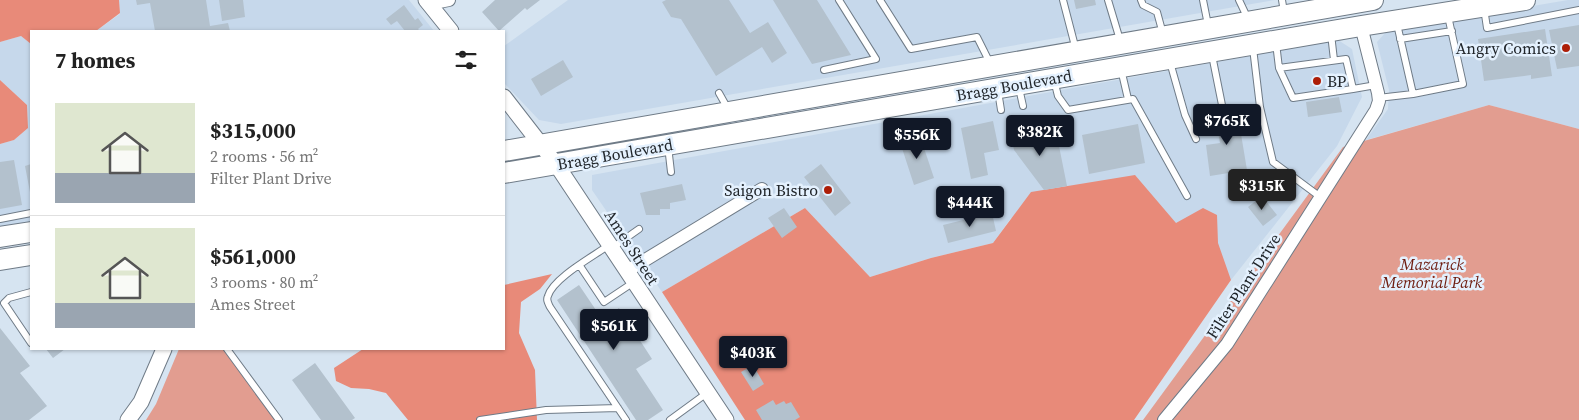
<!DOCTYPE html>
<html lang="en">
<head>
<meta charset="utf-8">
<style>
  body { margin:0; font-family:"Source Serif 4",serif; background:#f6f6f6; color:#222; height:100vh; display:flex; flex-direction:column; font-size:19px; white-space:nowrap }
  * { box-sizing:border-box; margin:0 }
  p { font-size:16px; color:#767676 }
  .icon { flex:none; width:28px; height:28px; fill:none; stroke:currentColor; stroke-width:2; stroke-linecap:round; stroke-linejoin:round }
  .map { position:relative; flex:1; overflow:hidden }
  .sheet { position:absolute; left:30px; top:30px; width:475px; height:320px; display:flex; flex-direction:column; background:#fff; border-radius:0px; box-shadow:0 1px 4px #0004 }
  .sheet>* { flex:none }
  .price { position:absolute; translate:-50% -42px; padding:0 11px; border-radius:5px; background:#111827; color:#fff; font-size:16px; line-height:32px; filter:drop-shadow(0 1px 2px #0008) }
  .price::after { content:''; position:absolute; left:50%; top:30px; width:15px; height:11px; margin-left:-8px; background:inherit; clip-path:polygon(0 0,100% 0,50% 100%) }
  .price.current { background:#222; color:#fff }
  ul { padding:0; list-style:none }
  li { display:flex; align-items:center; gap:15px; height:125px; padding:0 25px }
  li+li { border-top:1px solid #e0e0e0 }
  li span { display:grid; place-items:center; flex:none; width:140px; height:100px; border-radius:0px; color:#555 }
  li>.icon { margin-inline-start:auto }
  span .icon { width:60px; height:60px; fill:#fffc; stroke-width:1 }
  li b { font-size:21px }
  h2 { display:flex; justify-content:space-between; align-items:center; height:60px; padding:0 25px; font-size:21px }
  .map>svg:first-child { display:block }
  .built { fill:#c6d8eb }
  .green { fill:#e29d90 }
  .forest { fill:#e88a79 }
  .building { fill:#b3c1cd }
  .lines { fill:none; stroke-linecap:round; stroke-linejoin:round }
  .service-casing { stroke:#6f7b87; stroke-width:8 }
  .minor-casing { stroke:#6f7b87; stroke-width:14 }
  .tertiary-casing { stroke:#6f7b87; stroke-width:17 }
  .primary-casing { stroke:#6f7b87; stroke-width:22 }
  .service { stroke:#fff; stroke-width:6 }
  .minor { stroke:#fff; stroke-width:12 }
  .tertiary { stroke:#fff; stroke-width:15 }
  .primary { stroke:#fff; stroke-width:20 }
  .poi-dot { fill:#ad1e07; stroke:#e4f1fe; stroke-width:2 }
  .labels { text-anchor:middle; stroke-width:5; stroke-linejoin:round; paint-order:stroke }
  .poi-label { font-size:16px; fill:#21262b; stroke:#e4f1fe; text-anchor:end }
  .street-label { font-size:16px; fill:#21262b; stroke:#e4f1fe }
  .park-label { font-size:16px; font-style:italic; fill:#6e1b0e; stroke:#e4f1fe }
</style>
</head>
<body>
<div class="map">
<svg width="1579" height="420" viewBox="0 0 1579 420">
  <rect width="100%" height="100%" fill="#d6e4f1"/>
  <path class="built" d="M119,0h290l25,31h-338l24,-17z
    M568,0h707l-714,124 -22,-4 -35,-37v-37z
    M1568,0h11v129l-90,-24 -123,35 22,-31 1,-19 -12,-48 10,-11z
    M21,36l10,8v178l-31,5v-83l14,-4 14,-12 -1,-23 -27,-25v-38z
    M1338,40l14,9 10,48 -25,49 -106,134 -55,-56 -165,-6 -18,25 -62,15 -61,19 -65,-69 -143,84 -70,-102v-15z"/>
  <path class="green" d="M1489,105l90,24v291h-436l200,-273z
    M179,349h44l53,71h-130l10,-16z"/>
  <path class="forest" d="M0,0h119l1,13 -24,18h-65v13l-10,-8 -21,6z
    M0,80l27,25 1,23 -14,12 -14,4z
    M1135,175l41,48 27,-15 14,7 1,28 13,37 -97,140h-389l-83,-128 143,-84 65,69 61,-19 62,-15 38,-51z
    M552,274l-12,15 -19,13 -2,31 16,37 2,50h-129l-22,-27 -17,-4 -18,-1 -15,-7 -2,-13 29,-19h141v-64z"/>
  <path class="building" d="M136,0h70l4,26 18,-3 2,8h-75l-5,-28 -13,2z
    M219,0h24l2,17 -23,4z
    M495,0h45l-13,10 -2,-2 -26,23 -17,-19z
    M666,0h63l21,33 18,-11 19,31 -15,10 -10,-16 -46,29 -35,-57 -10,-2 -9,-15z
    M773,0h44l34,55 -39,9z
    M1074,0h21l1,5 -20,4z
    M404,5l11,15 3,-2 5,7 -5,4 2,2h-15l-8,-10 -6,4 -5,-6z
    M1579,25v41l-22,3 -8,-39z
    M1545,29l7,47 -21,3v-4l-47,6 -6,-42z
    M563,60l10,17 -32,19 -10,-17z
    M1339,97l3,15 -34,5 -2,-15z
    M1237,110l10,60 -37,6 -4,-31 14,-2 -5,-29z
    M993,121l6,29 -15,3 4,22 -17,4 -10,-51z
    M1037,124l4,20 17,-3 9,45 -23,4 -30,-40 -4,-21z
    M1138,124l7,39 -56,11 -7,-39z
    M920,136l14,42 -20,7 -14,-43z
    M14,160l8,45 -22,4v-47z
    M31,164v28h-1l-5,-26z
    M821,164l30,39 -16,13 -31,-39z
    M682,184l4,16 -16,3v6h-10v6h-14l-6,-22z
    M1262,196l15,19 -14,11 -15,-19z
    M784,208l13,19 -15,11 -14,-20z
    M992,213l4,18 -48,12 -5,-18z
    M579,285l23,34 17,-11 33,51 -16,10 27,41 -15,10h-12l-79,-120z
    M0,328l30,38 -10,7 27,33 -18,14h-29z
    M46,349h19l-12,9z
    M315,363l40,55 -3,2h-31l-29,-40z
    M753,365l11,19 -11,7 -12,-19z
    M773,400l3,5 8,-4 2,3 5,-2 9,15 -5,3h-33l-6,-10z"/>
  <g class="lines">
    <g class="service-casing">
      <path id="service" d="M880,0l31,49 66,-12 14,28
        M1063,0l13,50
        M1108,0l12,40
        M1141,0l2,5 14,7 6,22
        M1203,0l5,25
        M1239,0l9,19
        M1282,0l2,12
        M1484,8l3,20 92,-18
        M1331,34l3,26
        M1400,39l52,-8
        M1276,43l3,25 14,30 60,-9 -7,-30 -67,9
        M1253,48l7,59 13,55 46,34
        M1212,55l10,50
        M1170,62l15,53 11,24
        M1121,69l7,30
        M824,70l52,-11 -37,-59
        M1054,80l4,16 10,14 65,-11 54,97
        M1019,88l4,18
        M1353,89l23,-4
        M998,91l3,19
        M719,93l9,16
        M1413,94l50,-10 -15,-68
        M1378,98l35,-4 -16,-70
        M668,146l3,26
        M0,219l31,-6
        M609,245c-15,11 -56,33 -61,51 -2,4 0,7 2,11l76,113
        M612,248l27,-19
        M580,266l24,36 30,-20
        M31,292l-22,6 -5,5 27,40
        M227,349l52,71
        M480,420l66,-10 72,-2
        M670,420l37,-27"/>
    </g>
    <g class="minor-casing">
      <path id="minor" d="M429,4l20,-4
        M627,271l135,-82
        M1164,420l63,-76 149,-234 3,-9 -1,-8 -17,-67"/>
    </g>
    <g class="tertiary-casing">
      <path id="tertiary" d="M426,0l25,31
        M504,97l52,67 170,256
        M128,420l13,-18 23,-53"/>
    </g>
    <g class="primary-casing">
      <path id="primary" d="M504,151l869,-151
        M504,173l857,-147 164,-26
        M0,237l31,-5
        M0,260l31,-5"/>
    </g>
    <use href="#service" class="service"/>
    <use href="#minor" class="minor"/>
    <use href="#tertiary" class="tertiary"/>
    <use href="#primary" class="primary"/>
  </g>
  <g class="poi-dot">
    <circle cx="1566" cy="48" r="5"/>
    <circle cx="1317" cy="81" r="5"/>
    <circle cx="828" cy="190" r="5"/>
  </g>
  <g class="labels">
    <g class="poi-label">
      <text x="1556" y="54">Angry Comics</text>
      <text x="1327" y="87" text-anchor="start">BP</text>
      <text x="818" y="196">Saigon Bistro</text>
    </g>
    <g class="street-label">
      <text transform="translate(1014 85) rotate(-10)" y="6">Bragg Boulevard</text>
      <text transform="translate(615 154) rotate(-10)" y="6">Bragg Boulevard</text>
      <text transform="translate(632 247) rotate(57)" y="6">Ames Street</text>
      <text transform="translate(1243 286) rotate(-57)" y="6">Filter Plant Drive</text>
    </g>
    <g class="park-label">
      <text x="1432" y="270">Mazarick<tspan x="1432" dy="18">Memorial Park</tspan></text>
    </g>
  </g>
</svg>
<b class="price" style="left:1227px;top:146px">$765K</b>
<b class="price" style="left:1040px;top:157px">$382K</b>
<b class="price" style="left:917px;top:160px">$556K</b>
<b class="price current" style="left:1262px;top:211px">$315K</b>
<b class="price" style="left:970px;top:228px">$444K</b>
<b class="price" style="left:614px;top:351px">$561K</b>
<b class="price" style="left:753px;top:378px">$403K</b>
<section class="sheet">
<h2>7 homes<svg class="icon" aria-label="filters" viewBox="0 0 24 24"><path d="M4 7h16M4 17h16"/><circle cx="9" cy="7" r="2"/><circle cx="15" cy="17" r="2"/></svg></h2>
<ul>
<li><span style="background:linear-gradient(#dfe7d0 70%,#9aa5b1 0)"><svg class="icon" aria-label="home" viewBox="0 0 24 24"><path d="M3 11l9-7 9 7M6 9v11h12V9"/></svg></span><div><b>$315,000</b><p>2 rooms · 56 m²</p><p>Filter Plant Drive</p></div></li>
<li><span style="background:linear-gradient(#dfe7d0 75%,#9aa5b1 0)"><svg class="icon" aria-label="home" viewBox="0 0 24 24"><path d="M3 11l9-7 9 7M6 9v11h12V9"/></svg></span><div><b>$561,000</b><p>3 rooms · 80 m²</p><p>Ames Street</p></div></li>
</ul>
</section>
</div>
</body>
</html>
